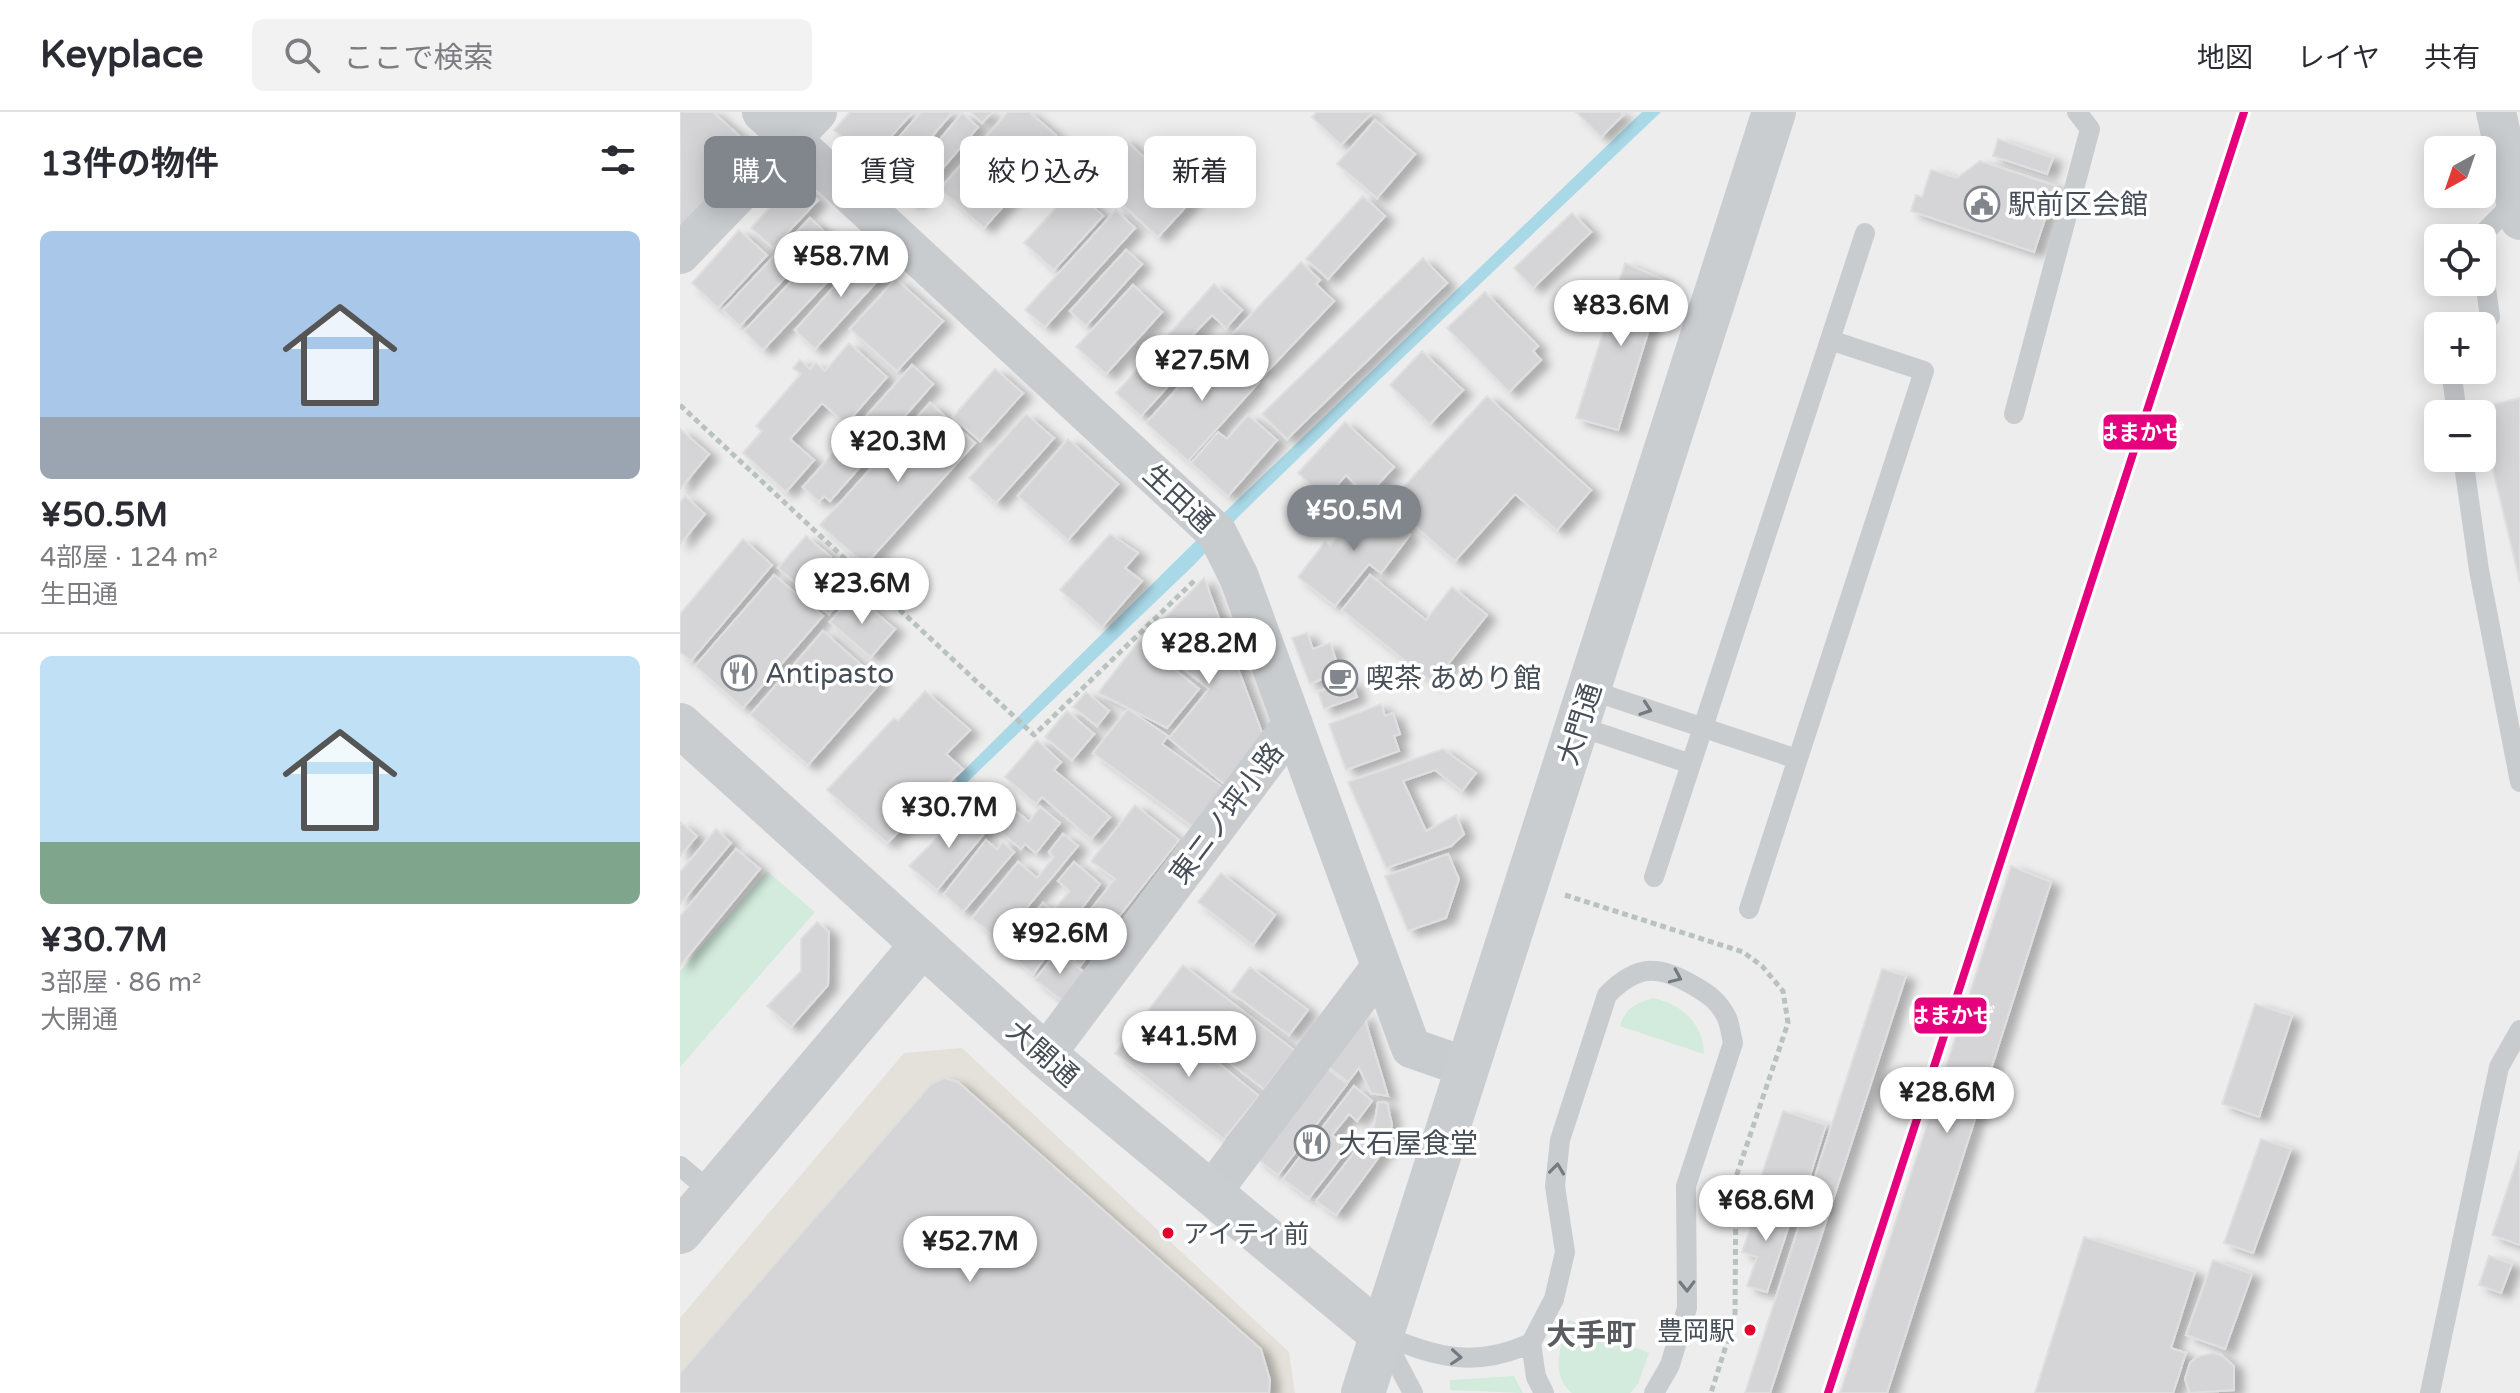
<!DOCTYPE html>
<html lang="ja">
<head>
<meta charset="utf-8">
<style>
  body { margin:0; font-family:"Varela Round","Noto Sans JP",sans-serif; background:#f2f2f3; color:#2b2b33; height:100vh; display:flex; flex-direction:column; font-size:30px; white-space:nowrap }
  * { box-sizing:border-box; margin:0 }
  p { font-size:26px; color:#7c7c81 }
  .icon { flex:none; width:44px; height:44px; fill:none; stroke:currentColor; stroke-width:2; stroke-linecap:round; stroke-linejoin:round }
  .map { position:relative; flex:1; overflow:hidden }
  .side { display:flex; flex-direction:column; background:#fff; width:680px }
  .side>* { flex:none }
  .guide { position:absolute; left:24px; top:24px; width:760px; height:72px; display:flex; gap:16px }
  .needle { width:52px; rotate:220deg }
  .tools { position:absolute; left:1744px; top:24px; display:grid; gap:16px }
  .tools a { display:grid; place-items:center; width:72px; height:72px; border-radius:12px; background:#fff; box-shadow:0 4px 20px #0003; font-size:40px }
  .price { position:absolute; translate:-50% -68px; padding:0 18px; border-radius:28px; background:#fff; color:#222; font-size:26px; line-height:52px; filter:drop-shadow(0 2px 4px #0008) }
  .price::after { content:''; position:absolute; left:50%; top:48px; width:24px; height:18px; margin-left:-12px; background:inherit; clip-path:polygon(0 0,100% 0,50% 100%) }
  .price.active { background:#81868c; color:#fff }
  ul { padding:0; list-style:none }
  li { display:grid; align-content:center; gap:16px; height:424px; padding:0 40px }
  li+li { border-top:2px solid #e1e1e2 }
  li span { display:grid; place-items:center; height:248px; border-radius:12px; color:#555 }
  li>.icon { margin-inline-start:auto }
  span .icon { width:144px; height:144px; fill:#fffc; stroke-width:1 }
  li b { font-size:34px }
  h2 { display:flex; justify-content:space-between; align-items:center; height:96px; padding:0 40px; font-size:34px }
  .tag { padding:0 28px; border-radius:12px; background:#fff; box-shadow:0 4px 20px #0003; font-size:28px; line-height:72px }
  .tag.active { background:#81868c; color:#fff }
  header { display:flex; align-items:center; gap:48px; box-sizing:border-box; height:112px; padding:0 40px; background:#fff; border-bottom:2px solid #e1e1e2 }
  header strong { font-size:38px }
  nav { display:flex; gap:44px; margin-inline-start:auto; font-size:28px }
  .search { width:560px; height:72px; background:#f2f2f3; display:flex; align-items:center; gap:20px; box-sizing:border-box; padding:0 28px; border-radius:12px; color:#7c7c81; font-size:30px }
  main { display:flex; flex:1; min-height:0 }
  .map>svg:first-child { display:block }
  .commercial { fill:#e4e1da }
  .green { fill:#d2ebdd }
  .water { fill:#a9d8e7 }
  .building { fill:#d5d5d7; stroke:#dfdfe0; stroke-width:2; filter:url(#shadow) }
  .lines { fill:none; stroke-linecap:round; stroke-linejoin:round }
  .path { stroke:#b8c2bf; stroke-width:5; stroke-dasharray:6 4; stroke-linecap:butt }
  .lane { stroke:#c9ccce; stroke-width:20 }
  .street { stroke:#c9ccce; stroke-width:40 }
  .secondary { stroke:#cacdcf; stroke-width:44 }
  .rail-1-casing { stroke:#fff; stroke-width:14 }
  .rail-1 { stroke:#e5007d; stroke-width:8 }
  .oneway { stroke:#747a81 }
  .bus-dot { fill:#e4002b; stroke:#fff; stroke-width:3 }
  .labels { text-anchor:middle; stroke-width:7; stroke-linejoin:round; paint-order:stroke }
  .bus-label { font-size:26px; fill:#464e58; stroke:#fff; text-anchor:start }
  .poi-label { font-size:28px; fill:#464e58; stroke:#fff; text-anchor:start }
  .street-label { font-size:28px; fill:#464e58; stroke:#fff }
  .neighbourhood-label { font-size:30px; font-weight:bold; fill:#595c60; stroke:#fff }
  .line-badge { stroke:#fff; stroke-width:3 }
  .badge-label { font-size:22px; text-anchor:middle; font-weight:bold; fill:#fff }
</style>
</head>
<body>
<header>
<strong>Keyplace</strong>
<div class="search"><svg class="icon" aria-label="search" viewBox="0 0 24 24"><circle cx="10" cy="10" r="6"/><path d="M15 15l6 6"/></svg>ここで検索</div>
<nav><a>地図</a><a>レイヤ</a><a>共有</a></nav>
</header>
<main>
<section class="side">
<h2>13件の物件<svg class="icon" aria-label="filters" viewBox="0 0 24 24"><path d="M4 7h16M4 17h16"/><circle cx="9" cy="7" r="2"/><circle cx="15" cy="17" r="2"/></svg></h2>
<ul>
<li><span style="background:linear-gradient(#a9c7e8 75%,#9aa5b1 0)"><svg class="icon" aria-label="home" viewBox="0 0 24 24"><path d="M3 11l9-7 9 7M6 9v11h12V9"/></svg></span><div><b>¥50.5M</b><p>4部屋 · 124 m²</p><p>生田通</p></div></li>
<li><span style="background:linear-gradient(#bfe0f5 75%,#7fa58c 0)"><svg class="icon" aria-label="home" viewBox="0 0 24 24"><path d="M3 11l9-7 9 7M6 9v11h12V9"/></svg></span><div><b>¥30.7M</b><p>3部屋 · 86 m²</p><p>大開通</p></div></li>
</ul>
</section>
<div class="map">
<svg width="1840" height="1281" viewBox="0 0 1840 1281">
  <defs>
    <filter id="shadow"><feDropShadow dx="9" dy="5" stdDeviation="4" flood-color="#0004"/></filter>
  </defs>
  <rect width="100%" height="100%" fill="#eeeded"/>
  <path class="commercial" d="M282,936l327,304 6,41h-615v-75l224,-265z"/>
  <path class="green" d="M87,759l48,41 -135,155v-96z
    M973,886c30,7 50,25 51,56l-84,-28c5,-18 15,-22 33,-28z
    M889,1208l80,33 -11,31 -8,9h-58c-23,-19 -11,-50 -3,-73z
    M834,1264l9,17 -73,-3v-10z"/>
  <path class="water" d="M962,0h19l-287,273 -136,132 -43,47 -233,223 -7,-8 274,-271z"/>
  <path class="building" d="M0,0h33l41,37 -74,79z
    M170,0h63l-44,49 -35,-31z
    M241,0h32l-61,71 -19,-16z
    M291,0h21l-10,11z
    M328,0h21l27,23 -40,45 6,5 -38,43 -44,-39z
    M637,0h56l-32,33 -29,-28z
    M896,0h44l3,3 -22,22z
    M282,1l16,14 -65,76 -15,-13z
    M695,8l40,34 -38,44 -40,-34z
    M444,27l68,61 -34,37 -67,-61z
    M1318,27l55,19 -6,16 -54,-18z
    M1300,49l76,25 -22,66 -123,-41 5,-16 6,2 9,-27 26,8z
    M115,68l23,20 -45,48 -22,-20z
    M394,76l29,28 -49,54 -30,-27z
    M683,84l22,20 -57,63 -22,-20z
    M436,98l19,18 -90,99 -20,-17z
    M892,101l19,19 -58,56 -19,-20z
    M130,106l16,15 -86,93 -17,-16z
    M59,118l28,25 -49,53 -26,-25z
    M143,136l19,18 -79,84 -19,-19z
    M187,138l21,19 -73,80 -20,-19z
    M446,138l16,14 -56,62 -16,-15z
    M743,146l24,25 -160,156 -25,-25z
    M621,150l19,18 -4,4 18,17 -72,76 -37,-35z
    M945,151l39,17 -46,150 -42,-12z
    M216,167l47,42 -46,50 -47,-42z
    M534,172l28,26 -16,18 -14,-13 -22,23 12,11 -61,67 -25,-23z
    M453,173l29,27 -56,62 -30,-27z
    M805,180l53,54 -5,5 8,9 -32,32 -62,-64z
    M169,231l38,34 -41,47 -24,-21 -32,36 24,21 -28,32 -43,-39 19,-22 -6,-5 45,-52 -8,-6 7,-8 10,9 6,-6 9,8z
    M537,233l42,37 -71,79 -42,-38z
    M742,239l41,39 -33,34 -40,-39z
    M232,253l21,19 -103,117 -6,-5 -5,6 -16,-15z
    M315,257l28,24 -43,48 -27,-24z
    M807,284l104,94 -34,40 -42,-36 -60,67 -66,-58z
    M1840,286v184l-42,-174z
    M250,291l45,40 -110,122 -45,-40z
    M346,302l28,24 -58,65 -27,-25z
    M568,303l29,25 -49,56 -37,-33 27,-31 9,7z
    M665,310l49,45 -27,29 -21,-21 -13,15 -4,-4 -8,9 -23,-22z
    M0,317l29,25 -29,35z
    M388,327l50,45 -50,56 -50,-44z
    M5,384l20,18 -25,30v-42z
    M686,389l44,34 -29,38 -12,-9 -34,42 -37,-29 27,-35 5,4z
    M430,422l28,19 -13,15 17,13 -40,46 -42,-37z
    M126,424l25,21 -9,11 -7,-6 -18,22 -19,-16z
    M63,427l29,26 -81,96 -11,-9v-38z
    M154,461l17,15 -22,26 -17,-14z
    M94,463l49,41 -80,92 -48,-42z
    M690,463l56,45 26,-33 35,28 -54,68 -91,-73z
    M524,466l59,157 -39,49 -55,-46 40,-49 -64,-51z
    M174,482l41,35 -24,28 -41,-35z
    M143,519l58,51 -73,83 -58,-50z
    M627,521l6,16 17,-6 10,29 -30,12 -18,-46z
    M459,529l60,48 -32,39 -69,-35z
    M671,568l6,17 -33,12 -6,-17z
    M245,579l45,39 -24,24 17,15 -76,74 -60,-53 67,-72 4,3z
    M406,580l23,19 -12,15 -24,-19z
    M701,592l4,12 8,-3 7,21 -6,2 5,15 -53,19 -17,-46z
    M448,597l40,27 -6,8 60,43 -29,40 -100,-74z
    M387,599l27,23 -22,26 -27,-23z
    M357,628l24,22 -7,8 56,47 -19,22 -49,-42 -6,7 -31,-27z
    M763,637l33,24 -14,18 -27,-21 -32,11 23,50 30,-16 8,19 -13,12 -65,22 -38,-86z
    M310,677l39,33 11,-15 20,16 -24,30 -11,-9 -4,5 -48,-40z
    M455,693l44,35 -99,126 -21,-17 56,-70 -24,-18z
    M285,698l22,20 -50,60 -28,-24z
    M0,710l17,14 -17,20z
    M36,717l15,14 -51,61v-32z
    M383,722l15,12 -79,95 -27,-23 46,-56 19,16 17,-21 -5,-5z
    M306,728l11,9 6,-7 11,10 -51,60 -19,-18z
    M56,737l24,20 -80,97v-50z
    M768,742l11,25 -13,39 -38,13 -23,-55z
    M394,750l26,22 -67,90 -29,-25 39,-46 9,9 18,-21 -12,-10z
    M1331,754l40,16 -164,511h-47z
    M541,761l54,42 -22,30 -55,-43z
    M137,810l12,10 -1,53 -37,42 -24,-21 34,-35v-32z
    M377,839l28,22 -22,28 -28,-21z
    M503,853l111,85 -30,39 -69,-53 -6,8 -42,-32z
    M570,855l58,43 -19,25 -58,-43z
    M1202,857l24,7 -136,417h-25z
    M1575,892l37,12 -33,101 -37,-13z
    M683,901l25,83 -17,-3 -12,-25 -11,14 -23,-18z
    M463,907l46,37 8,-10 62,50 -35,43 -109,-86z
    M644,954l23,18 -69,91 -22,-17z
    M264,966l14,4 303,267 9,31 -1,13h-589v-20l251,-289z
    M674,974l18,15 -15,20 -8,-7 -17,21 16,13 -39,50 -26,-19z
    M698,990l9,1 5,22 -8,25 -48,65 -20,-14 58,-74z
    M1103,999l43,14 -24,76 -44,-15z
    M1581,1027l30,10 -38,104 -29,-10z
    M1840,1039v94l-28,-10z
    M1079,1090l34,11 -26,79 -20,-6 10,-29 -15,-5z
    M1404,1125l111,35 -24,76 15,5 -13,40h-138z
    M1809,1144l23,8 -11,29 -22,-8z
    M1533,1148l39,14 -27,75 -39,-14z
    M1533,1241l8,2 13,11v24l-44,3 -5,-14 5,-16 7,-6z"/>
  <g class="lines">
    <path class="path" d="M0,293l354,330 161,-155
      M885,783l178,57 19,14 21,25 5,32 -52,154 -1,140 -24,76"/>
    <path class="lane" d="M1799,126l37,-38
      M1800,214l10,-9 -8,-57
      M1771,258l6,44
      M1334,302l76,-285 -13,-17
      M1783,346l16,112 41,212
      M910,578l207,69
      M898,614l113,38
      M974,765l211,-644
      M1069,797l175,-538 -94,-31
      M0,1054l32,27
      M702,1223c55,22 93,34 149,8l23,-44 11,-47 -10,-66 5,-46 47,-145c31,-32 53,-30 89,-8 14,8 24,16 31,31 3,7 4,17 6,25l-47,143 1,122 -17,57 -16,28
      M704,1226l29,55
      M851,1231l5,34 8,16
      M1750,1281l69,-326 21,-37"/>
    <path class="street" d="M82,0l455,421 22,44 172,471 58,20
      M1816,0l24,108
      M0,142l137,-142
      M365,943l248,-331
      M530,1082l171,-227"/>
    <path class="secondary" d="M0,613l365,330 337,280
      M0,1120l242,-287
      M683,1281l411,-1281"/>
    <g class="rail-1-casing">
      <path id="rail-1" d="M1148,1281l416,-1281"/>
    </g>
    <use href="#rail-1" class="rail-1"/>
  </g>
  <defs><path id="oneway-chevron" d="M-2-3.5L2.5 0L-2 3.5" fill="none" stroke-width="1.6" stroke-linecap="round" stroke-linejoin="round" transform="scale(2)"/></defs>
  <g class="oneway">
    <use href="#oneway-chevron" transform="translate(966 597) rotate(19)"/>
    <use href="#oneway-chevron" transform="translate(996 865) rotate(24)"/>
    <use href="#oneway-chevron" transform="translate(877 1057) rotate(-83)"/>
    <use href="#oneway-chevron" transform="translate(1007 1174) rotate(89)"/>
    <use href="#oneway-chevron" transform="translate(776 1245) rotate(4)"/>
  </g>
  <defs>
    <g id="civic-ring" transform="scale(1.8)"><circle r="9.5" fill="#fff" stroke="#81868c" stroke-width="1.5"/><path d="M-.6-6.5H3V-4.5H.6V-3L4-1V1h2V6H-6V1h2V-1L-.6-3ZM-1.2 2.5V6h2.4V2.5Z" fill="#81868c"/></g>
    <g id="restaurant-ring" transform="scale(1.8)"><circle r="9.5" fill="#fff" stroke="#81868c" stroke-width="1.5"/><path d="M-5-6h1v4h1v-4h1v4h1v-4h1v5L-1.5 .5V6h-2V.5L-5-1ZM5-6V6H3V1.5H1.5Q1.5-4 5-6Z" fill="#81868c"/></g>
    <g id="cafe-ring" transform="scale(1.8)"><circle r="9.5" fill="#fff" stroke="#81868c" stroke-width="1.5"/><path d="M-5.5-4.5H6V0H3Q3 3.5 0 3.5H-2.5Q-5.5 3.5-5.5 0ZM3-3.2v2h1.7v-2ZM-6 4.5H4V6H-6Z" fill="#81868c"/></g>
  </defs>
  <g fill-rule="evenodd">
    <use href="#civic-ring" x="1302" y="92"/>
    <use href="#restaurant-ring" x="59" y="561"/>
    <use href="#cafe-ring" x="660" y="566"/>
    <use href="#restaurant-ring" x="632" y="1031"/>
  </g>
  <g class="bus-dot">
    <circle cx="488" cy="1121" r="7"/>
    <circle cx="1070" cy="1218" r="7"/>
  </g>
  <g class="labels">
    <g class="bus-label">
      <text x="503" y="1131">アイティ前</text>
      <text x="1055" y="1228" text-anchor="end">豊岡駅</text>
    </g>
    <g class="poi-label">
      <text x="1328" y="102">駅前区会館</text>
      <text x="85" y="571">Antipasto</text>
      <text x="686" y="576">喫茶 あめり館</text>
      <text x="658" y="1041">大石屋食堂</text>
    </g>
    <g class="street-label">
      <text transform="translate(499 386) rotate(43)" y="10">生田通</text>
      <text transform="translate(899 612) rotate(-72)" y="10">大門通</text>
      <text transform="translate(546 701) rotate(-53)" y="10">東ニノ坪小路</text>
      <text transform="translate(363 941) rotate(41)" y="10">大開通</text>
    </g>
    <g class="neighbourhood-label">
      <text x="911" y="1233">大手町</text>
    </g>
  </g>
  <g class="line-badge">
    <rect x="1422" y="301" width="76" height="38" rx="8" fill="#e5007d"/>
    <rect x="1233" y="884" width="75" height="39" rx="8" fill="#e5007d"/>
  </g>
  <g class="badge-label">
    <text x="1460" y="328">はまかぜ</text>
    <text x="1271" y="911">はまかぜ</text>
  </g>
</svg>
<div class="tools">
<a><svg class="needle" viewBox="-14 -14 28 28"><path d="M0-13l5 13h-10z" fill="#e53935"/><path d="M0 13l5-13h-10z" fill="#7c7c81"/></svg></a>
<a><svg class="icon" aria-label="locate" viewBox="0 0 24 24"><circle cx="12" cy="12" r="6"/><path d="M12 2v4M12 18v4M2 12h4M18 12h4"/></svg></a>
<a>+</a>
<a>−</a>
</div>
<b class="price" style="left:161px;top:187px">¥58.7M</b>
<b class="price" style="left:941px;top:236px">¥83.6M</b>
<b class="price" style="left:522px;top:291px">¥27.5M</b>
<b class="price" style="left:218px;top:372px">¥20.3M</b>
<b class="price active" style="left:674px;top:441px">¥50.5M</b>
<b class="price" style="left:182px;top:514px">¥23.6M</b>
<b class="price" style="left:529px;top:574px">¥28.2M</b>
<b class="price" style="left:269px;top:738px">¥30.7M</b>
<b class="price" style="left:380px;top:864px">¥92.6M</b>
<b class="price" style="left:509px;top:967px">¥41.5M</b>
<b class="price" style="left:1267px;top:1023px">¥28.6M</b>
<b class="price" style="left:1086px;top:1131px">¥68.6M</b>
<b class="price" style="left:290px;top:1172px">¥52.7M</b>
<div class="guide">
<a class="tag active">購入</a>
<a class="tag">賃貸</a>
<a class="tag">絞り込み</a>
<a class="tag">新着</a>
</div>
</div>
</main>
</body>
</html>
